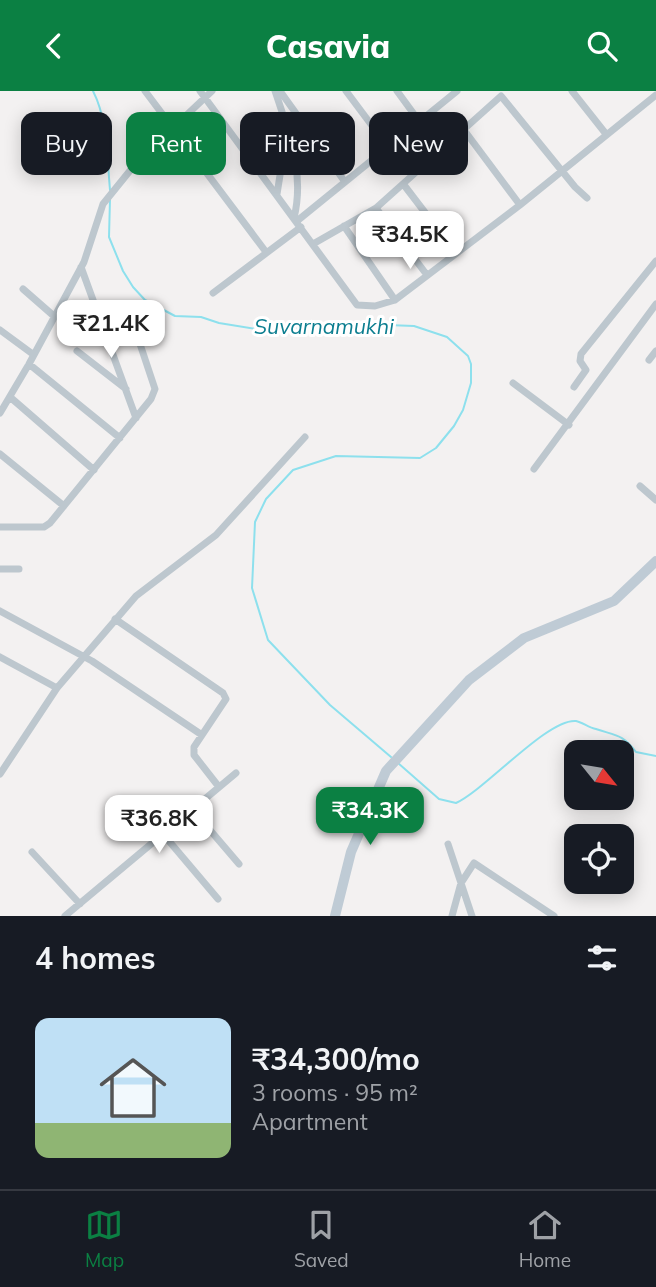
<!DOCTYPE html>
<html lang="en">
<head>
<meta charset="utf-8">
<style>
  body { margin:0; font-family:Mulish,sans-serif; background:#242831; color:#f1f3f6; height:100vh; display:flex; flex-direction:column; font-size:26px; white-space:nowrap }
  * { box-sizing:border-box; margin:0 }
  p { font-size:23px; color:#9ea1a6 }
  .icon { flex:none; width:38px; height:38px; fill:none; stroke:currentColor; stroke-width:2; stroke-linecap:round; stroke-linejoin:round }
  .map { position:relative; height:825px; overflow:hidden }
  .sheet { display:flex; flex-direction:column; background:#171b24; flex:1 }
  .sheet>* { flex:none }
  .top-card { position:absolute; left:21px; top:21px; width:614px; height:63px; display:flex; gap:14px }
  .needle { width:46px; rotate:120deg }
  .buttons { position:absolute; left:564px; top:649px; display:grid; gap:14px }
  .buttons a { display:grid; place-items:center; width:70px; height:70px; border-radius:14px; background:#171b24; box-shadow:0 4px 18px #0003; font-size:35px }
  .price { position:absolute; translate:-50% -60px; padding:0 16px; border-radius:14px; background:#fff; color:#222; font-size:23px; line-height:46px; filter:drop-shadow(0 2px 4px #0008) }
  .price::after { content:''; position:absolute; left:50%; top:42px; width:21px; height:16px; margin-left:-10px; background:inherit; clip-path:polygon(0 0,100% 0,50% 100%) }
  .price.on { background:#0b8043; color:#fff }
  ul { padding:0; list-style:none }
  li { display:flex; align-items:center; gap:21px; height:175px; padding:0 35px }
  li+li { border-top:2px solid #363941 }
  li span { display:grid; place-items:center; flex:none; width:196px; height:140px; border-radius:14px; color:#555 }
  li>.icon { margin-inline-start:auto }
  span .icon { width:84px; height:84px; fill:#fffc; stroke-width:1 }
  li b { font-size:30px }
  h2 { display:flex; justify-content:space-between; align-items:center; height:84px; padding:0 35px; font-size:30px }
  .chip { padding:0 24px; border-radius:14px; background:#171b24; box-shadow:0 4px 18px #0003; font-size:24px; line-height:63px }
  .chip.on { background:#0b8043; color:#fff }
  header { display:flex; justify-content:space-between; align-items:center; height:91px; padding:0 35px; background:#0b8043; color:#fff; font-size:32px; font-weight:800 }
  .menu { display:flex; justify-content:space-around; align-items:center; height:98px; border-top:2px solid #363941; background:#171b24; font-size:19px; color:#9ea1a6 }
  .menu a { display:grid; justify-items:center; gap:4px }
  .menu .on { color:#0b8043 }
  .map>svg:first-child { display:block }
  .lines { fill:none; stroke-linecap:round; stroke-linejoin:round }
  .stream { stroke:#8de0ed; stroke-width:2 }
  .street { stroke:#bdc7ce; stroke-width:7 }
  .secondary { stroke:#bfcbd5; stroke-width:10 }
  .labels { text-anchor:middle; stroke-width:6; stroke-linejoin:round; paint-order:stroke }
  .water-label { font-size:21px; font-style:italic; fill:#0c7e90; stroke:#fff }
</style>
</head>
<body>
<header><svg class="icon" aria-label="back" viewBox="0 0 24 24"><path d="M15 5l-7 7 7 7"/></svg>Casavia<svg class="icon" aria-label="search" viewBox="0 0 24 24"><circle cx="10" cy="10" r="6"/><path d="M15 15l6 6"/></svg></header>
<div class="map">
<svg width="656" height="825" viewBox="0 0 656 825">
  <rect width="100%" height="100%" fill="#f3f1f1"/>
  <g class="lines">
    <path class="stream" d="M93,0c15,29 14,67 17,99
      M110,108l-1,38 14,34 10,16 12,13 30,16 26,1 18,6 50,8 65,-8 80,3 33,11 21,19 3,8v19l-8,27 -9,16 -18,22 -16,10 -84,-2 -43,14 -27,29 -11,23 -3,66 16,52 62,65 61,52
      M398,672l41,36 17,4c29,-13 92,-85 120,-82 6,1 13,7 20,8 21,7 26,5 40,23l20,4"/>
    <path class="street" d="M145,0l121,161
      M200,0l157,214 18,1 20,-6 125,-95 136,-110
      M275,0c14,42 30,82 19,127
      M280,0l65,91
      M346,0l42,56
      M397,0l22,30
      M572,0l34,43
      M464,39l56,75
      M404,94l52,68
      M277,103l4,-25 -1,-12
      M376,117l51,67
      M297,130l160,-130
      M344,135l51,74
      M313,153l63,-36 125,-112 74,91 12,11
      M81,176l55,151
      M23,198l32,28
      M213,202l88,-66
      M0,239l34,25
      M77,260l49,38
      M649,269l7,-9
      M29,273l91,74
      M513,292l56,42
      M574,296l12,-17 -6,-9 1,-7 75,-93
      M10,306l84,73
      M0,322l29,-49 55,-102 19,-58 34,-42 75,-71
      M0,363l64,52
      M534,378l122,-165
      M640,395l16,14
      M0,436h44l6,-4 101,-124 4,-10 -21,-63
      M0,478h19
      M0,520l92,50 110,74
      M115,528l108,74 3,6 -32,48v8l25,32
      M0,566l57,31
      M0,683l57,-86 79,-92 80,-61 89,-98
      M192,718l47,55
      M163,743l55,65
      M448,753l24,72
      M32,761l48,52
      M65,825l171,-143
      M452,825l9,-33 13,-20 80,53"/>
    <path class="secondary" d="M335,825l16,-64 35,-81 83,-91 55,-42 90,-37 42,-40"/>
  </g>
  <g class="labels">
    <g class="water-label">
      <text x="324" y="243">Suvarnamukhi</text>
    </g>
  </g>
</svg>
<div class="buttons">
<a><svg class="needle" viewBox="-14 -14 28 28"><path d="M0-13l5 13h-10z" fill="#e53935"/><path d="M0 13l5-13h-10z" fill="#9ea1a6"/></svg></a>
<a><svg class="icon" aria-label="locate" viewBox="0 0 24 24"><circle cx="12" cy="12" r="6"/><path d="M12 2v4M12 18v4M2 12h4M18 12h4"/></svg></a>
</div>
<b class="price" style="left:410px;top:180px">₹34.5K</b>
<b class="price" style="left:111px;top:269px">₹21.4K</b>
<b class="price on" style="left:370px;top:756px">₹34.3K</b>
<b class="price" style="left:159px;top:764px">₹36.8K</b>
<div class="top-card">
<a class="chip">Buy</a>
<a class="chip on">Rent</a>
<a class="chip">Filters</a>
<a class="chip">New</a>
</div>
</div>
<section class="sheet">
<h2>4 homes<svg class="icon" aria-label="filters" viewBox="0 0 24 24"><path d="M4 7h16M4 17h16"/><circle cx="9" cy="7" r="2"/><circle cx="15" cy="17" r="2"/></svg></h2>
<ul>
<li><span style="background:linear-gradient(#bfe0f5 75%,#8fb573 0)"><svg class="icon" aria-label="home" viewBox="0 0 24 24"><path d="M3 11l9-7 9 7M6 9v11h12V9"/></svg></span><div><b>₹34,300/mo</b><p>3 rooms · 95 m²</p><p>Apartment</p></div></li>
</ul>
</section>
<nav class="menu">
<a class="on"><svg class="icon" aria-label="map" viewBox="0 0 24 24"><path d="M3 6l6-2 6 2 6-2v14l-6 2-6-2-6 2zM9 4v14M15 6v14"/></svg>Map</a>
<a><svg class="icon" aria-label="saved" viewBox="0 0 24 24"><path d="M7 4h10v16l-5-4-5 4z"/></svg>Saved</a>
<a><svg class="icon" aria-label="home" viewBox="0 0 24 24"><path d="M3 11l9-7 9 7M6 9v11h12V9"/></svg>Home</a>
</nav>
</body>
</html>
